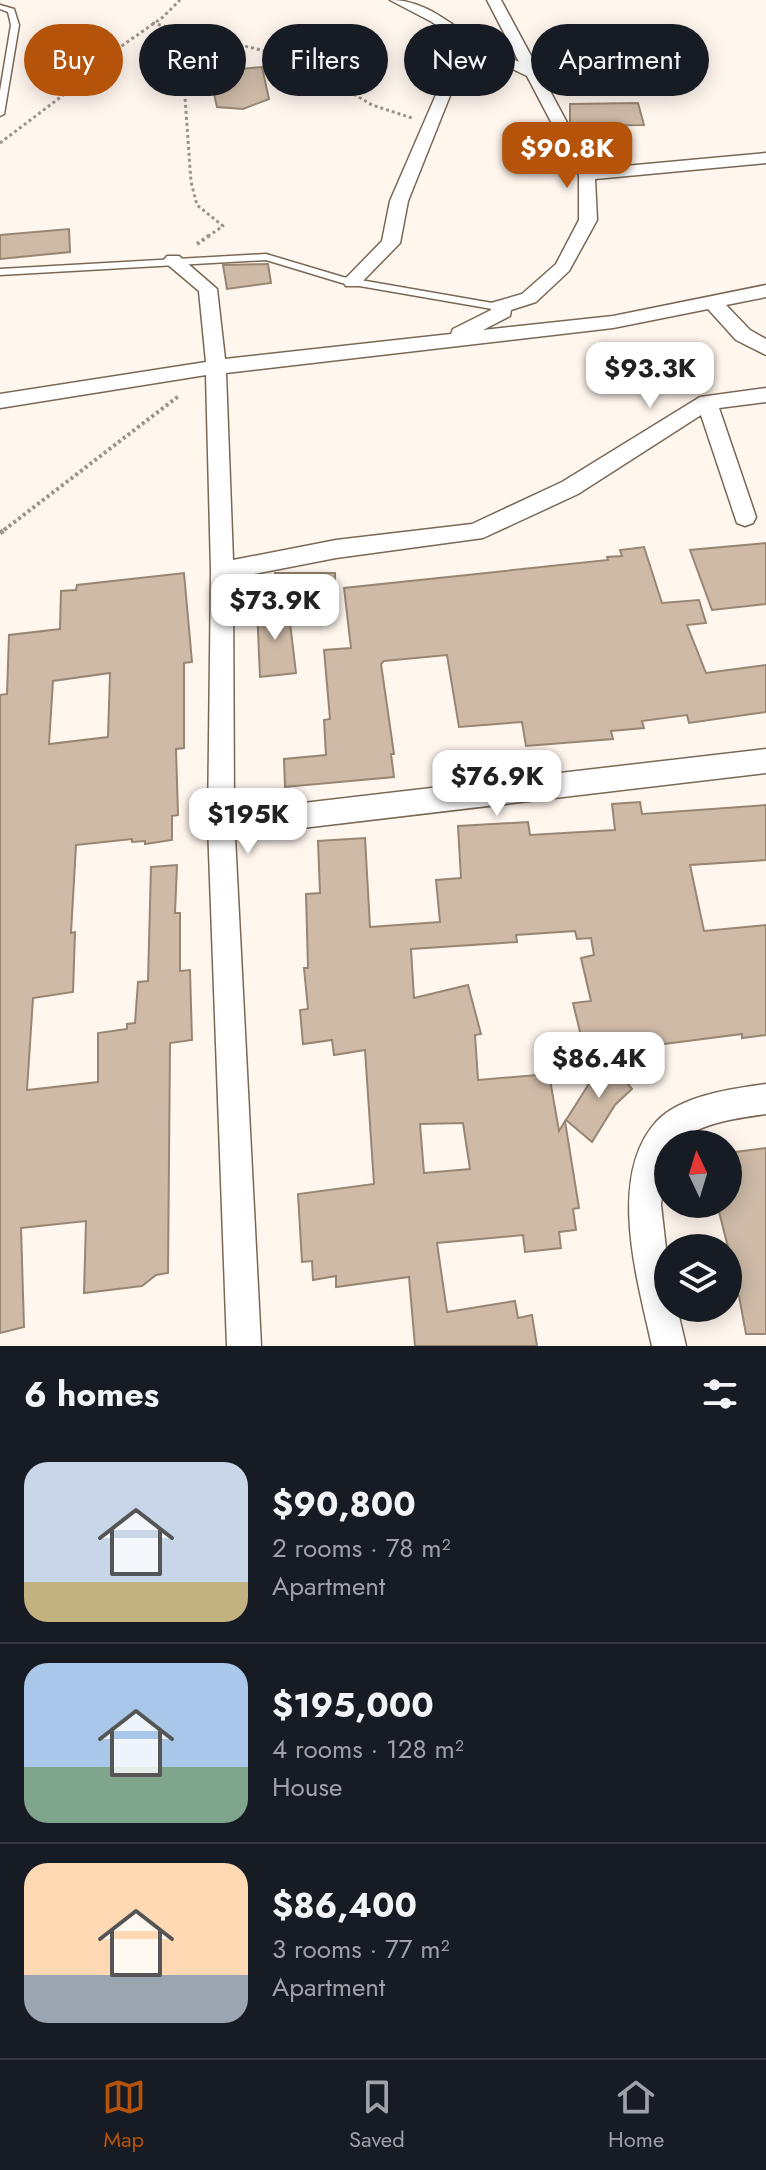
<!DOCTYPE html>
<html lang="en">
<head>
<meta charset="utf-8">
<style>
  body { margin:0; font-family:Jost,sans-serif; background:#20242c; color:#f1f3f6; height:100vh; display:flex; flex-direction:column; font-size:30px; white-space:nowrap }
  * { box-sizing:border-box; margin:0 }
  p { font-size:26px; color:#9ea1a6 }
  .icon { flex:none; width:44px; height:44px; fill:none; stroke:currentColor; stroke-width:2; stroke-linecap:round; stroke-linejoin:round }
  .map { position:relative; height:1346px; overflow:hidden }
  .side { display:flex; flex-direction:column; background:#171b24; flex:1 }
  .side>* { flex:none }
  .banner { position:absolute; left:24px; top:24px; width:718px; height:72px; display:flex; gap:16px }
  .needle { width:52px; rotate:356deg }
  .tools { position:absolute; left:654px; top:1130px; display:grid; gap:16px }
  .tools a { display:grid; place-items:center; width:88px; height:88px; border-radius:50%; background:#171b24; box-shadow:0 4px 20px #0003; font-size:40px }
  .price { position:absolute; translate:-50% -68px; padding:0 18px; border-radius:16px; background:#fff; color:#222; font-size:26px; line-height:52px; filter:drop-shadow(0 2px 4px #0008) }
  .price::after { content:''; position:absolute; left:50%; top:48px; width:24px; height:18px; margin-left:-12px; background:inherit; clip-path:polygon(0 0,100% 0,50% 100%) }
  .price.active { background:#b45309; color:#fff }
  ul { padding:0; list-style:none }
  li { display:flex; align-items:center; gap:24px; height:200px; padding:0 24px }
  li+li { border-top:2px solid #363941 }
  li span { display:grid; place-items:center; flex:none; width:224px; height:160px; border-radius:24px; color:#555 }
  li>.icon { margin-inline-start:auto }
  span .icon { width:96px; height:96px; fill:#fffc; stroke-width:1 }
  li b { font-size:34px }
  h2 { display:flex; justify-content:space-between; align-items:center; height:96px; padding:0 24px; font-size:34px }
  .chip { padding:0 28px; border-radius:36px; background:#171b24; box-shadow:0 4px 20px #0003; font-size:28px; line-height:72px }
  .chip.active { background:#b45309; color:#fff }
  .tabs { display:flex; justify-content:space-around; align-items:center; height:112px; border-top:2px solid #363941; background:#171b24; font-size:22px; color:#9ea1a6 }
  .tabs a { display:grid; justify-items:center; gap:4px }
  .tabs .active { color:#b45309 }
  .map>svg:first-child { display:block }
  .building { fill:#cebaa7; stroke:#988673; stroke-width:2; fill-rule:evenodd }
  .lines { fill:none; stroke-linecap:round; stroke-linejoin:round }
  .lane-casing { stroke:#7a6856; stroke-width:3 }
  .street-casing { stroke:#7a6856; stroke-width:3 }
  .path-far2 { stroke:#9c948c; stroke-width:3; stroke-dasharray:3 3; stroke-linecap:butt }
  .path-far1 { stroke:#9c948c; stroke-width:4; stroke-dasharray:3 3; stroke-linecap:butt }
  .path { stroke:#9c948c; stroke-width:5; stroke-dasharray:4 4; stroke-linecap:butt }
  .lane { fill:#fff; fill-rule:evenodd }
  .street { fill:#fff; fill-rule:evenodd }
</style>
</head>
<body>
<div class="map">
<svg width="766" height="1346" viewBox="0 0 766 1346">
  <rect width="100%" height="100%" fill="#fff6ee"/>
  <path class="building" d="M679,39l19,26 -31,4 -17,-27z
    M262,67l7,32 -26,10 -26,-2 -8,-35z
    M638,103l6,22 -72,1 -2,-4v-18z
    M69,229l1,23 -70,7v-24z
    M268,264l3,19 -44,6 -4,-24z
    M766,543v61l-54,6 -22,-60z
    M644,547l18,56 37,-3 7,23 -19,2 19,48 60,-8v47l-77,11 -2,-8 -45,6 2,7 -33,3 2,8 -87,7 -4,-24 -63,5 -12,-72 -63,6 -3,3 13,90h-3l3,23 -109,10 -1,-28 42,-4 -2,-35 6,-1 -6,-69 27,-2 -7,-60 264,-28 -1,-3 15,-1 -2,-6z
    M184,573l8,89 -8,1v85l-8,1 2,66 -6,1v24l-27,4v-3l-13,1v-3l-56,6 -5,88 4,-1 -2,60 -40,6 -6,92 71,-8v-49l29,-4v-5l8,-1 3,-41 10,-1 3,-114 26,-2 -2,48h5v58l10,-1 2,70 -22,3 -2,230 -12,2 -14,11 -58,7 2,-72 -65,7 3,99 -24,6v-638l7,-1 2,-59 51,-6 1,-38 15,-1 1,-5zM110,673l-2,64 -59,7 4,-63z
    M275,573h60v30l-61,1z
    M288,606l8,67 -36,4 -3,-69z
    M640,802l2,12 124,-9v55l-76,5 14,66 62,-6v110l-24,3v-4l-132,17 11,-17 -39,6 -9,-37 18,-2 -10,-43 13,-3 -3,-17 -14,1 -2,-8 -59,4 1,7 -106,7 3,49 54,-13 13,49 -6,1 3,45 71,-6 10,57 6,-10 14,87 -6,1 3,21 -17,2 2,16 -36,4 -2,-17 -86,8 10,69 68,-11 3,17 14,-3 5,31h-122l-6,-69 -73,10v-11l-23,4 -1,-19 -10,1 -4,-68 76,-10 -9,-134 -31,5 -2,-15 -29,4 -3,-34 8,-1 -4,-41h4l-2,-74 14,-1 -2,-52 47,-3 5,89 70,-5 -4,-42 25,-2 -3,-52 70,-4 2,13 85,-5 -3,-26zM463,1123l7,46 -46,4 -4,-49z
    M606,1057l26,32 -17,16 -23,37 -26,-22z
    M766,1148v186h-20l-7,-38 -11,1v-50l-11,-43h11v-51z"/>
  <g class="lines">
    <g class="lane-casing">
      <path id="lane" d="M0,5l14,4 5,16 -15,89 -4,2v-25l11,-66 -3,-13 -8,-3z
        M266,254l77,23 155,27 5,3 -5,3 -156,-27 -76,-23 -266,15v-6z"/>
    </g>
    <g class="street-casing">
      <path id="street" d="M390,0c41,0 66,31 100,49 9,5 20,8 29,13l-32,-62h14l91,169 174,-16v10l-171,16 2,41 -28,51 -33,31 -25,8 -1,6 -27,14 130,-14 153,-31v12l-40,8 24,25 16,9v16l-30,-15 -28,-31 -95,19 -387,45 7,187 103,-20 136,-16 90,-42 138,-85 66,-9v14l-47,6 37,109 -3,6 -8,3 -8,-3 -36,-108 -123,79 -95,44 -147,20 -103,20 1,233 532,-62v24l-531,63 26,510h-34l-19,-521 3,-254 -5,-196 -206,33v-14l206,-32 -7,-71 -32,-27 -3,-4 3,-4h12l38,33 8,70 226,-25 2,-5 38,-19v-7l31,-9 34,-30 23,-44v-45l-52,-99 -58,-28 -61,153 -8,42 -42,43h-12l-3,-4 3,-4 36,-37 8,-40 55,-127 6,-22 8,-11 -27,-19z
        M766,1084v30c-21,3 -44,6 -64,14 -13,5 -20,16 -34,16l-7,61 7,61v42h9l9,38h-34c-14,-64 -46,-170 5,-225 25,-26 75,-32 109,-37z"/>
    </g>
    <path class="path-far2" d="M152,23l141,35 79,47 40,13
      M183,69l8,113 6,23 26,21 -16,11
      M0,143l70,-53 23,-24 70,-49 17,-17"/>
    <path class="path-far1" d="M197,244l13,-9
      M4,530l176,-135"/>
    <path class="path" d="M0,533l7,-5"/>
    <use href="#lane" class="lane"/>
    <use href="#street" class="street"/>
  </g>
</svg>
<div class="tools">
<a><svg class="needle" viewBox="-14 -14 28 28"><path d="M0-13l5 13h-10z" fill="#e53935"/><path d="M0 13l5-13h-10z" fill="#9ea1a6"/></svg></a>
<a><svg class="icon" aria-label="layers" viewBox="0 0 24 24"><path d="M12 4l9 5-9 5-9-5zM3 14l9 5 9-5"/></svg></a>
</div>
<b class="price active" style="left:567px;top:190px">$90.8K</b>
<b class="price" style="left:650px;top:410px">$93.3K</b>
<b class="price" style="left:275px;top:642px">$73.9K</b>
<b class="price" style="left:497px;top:818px">$76.9K</b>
<b class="price" style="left:248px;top:856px">$195K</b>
<b class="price" style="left:599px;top:1100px">$86.4K</b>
<div class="banner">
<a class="chip active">Buy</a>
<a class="chip">Rent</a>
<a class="chip">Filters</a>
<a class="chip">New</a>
<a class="chip">Apartment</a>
</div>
</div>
<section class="side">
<h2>6 homes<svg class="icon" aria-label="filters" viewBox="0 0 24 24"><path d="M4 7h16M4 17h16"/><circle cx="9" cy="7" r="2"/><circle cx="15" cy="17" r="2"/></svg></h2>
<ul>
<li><span style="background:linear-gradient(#c9d6e8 75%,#c2b280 0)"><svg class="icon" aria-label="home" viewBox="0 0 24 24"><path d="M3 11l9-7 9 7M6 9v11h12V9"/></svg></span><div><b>$90,800</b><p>2 rooms · 78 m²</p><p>Apartment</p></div></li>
<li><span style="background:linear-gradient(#a9c7e8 65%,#7fa58c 0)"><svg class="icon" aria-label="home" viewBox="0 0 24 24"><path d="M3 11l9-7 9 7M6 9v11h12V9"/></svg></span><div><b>$195,000</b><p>4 rooms · 128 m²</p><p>House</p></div></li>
<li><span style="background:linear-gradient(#ffd9b3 70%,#9aa5b1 0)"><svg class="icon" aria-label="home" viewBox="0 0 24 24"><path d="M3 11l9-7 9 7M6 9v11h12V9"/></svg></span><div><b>$86,400</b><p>3 rooms · 77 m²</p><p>Apartment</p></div></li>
</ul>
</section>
<nav class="tabs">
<a class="active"><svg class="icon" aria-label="map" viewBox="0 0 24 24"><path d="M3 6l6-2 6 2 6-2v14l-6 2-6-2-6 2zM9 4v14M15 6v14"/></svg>Map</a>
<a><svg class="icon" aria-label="saved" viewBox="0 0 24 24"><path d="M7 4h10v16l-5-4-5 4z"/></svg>Saved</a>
<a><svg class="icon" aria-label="home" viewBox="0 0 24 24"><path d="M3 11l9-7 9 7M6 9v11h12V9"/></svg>Home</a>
</nav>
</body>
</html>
